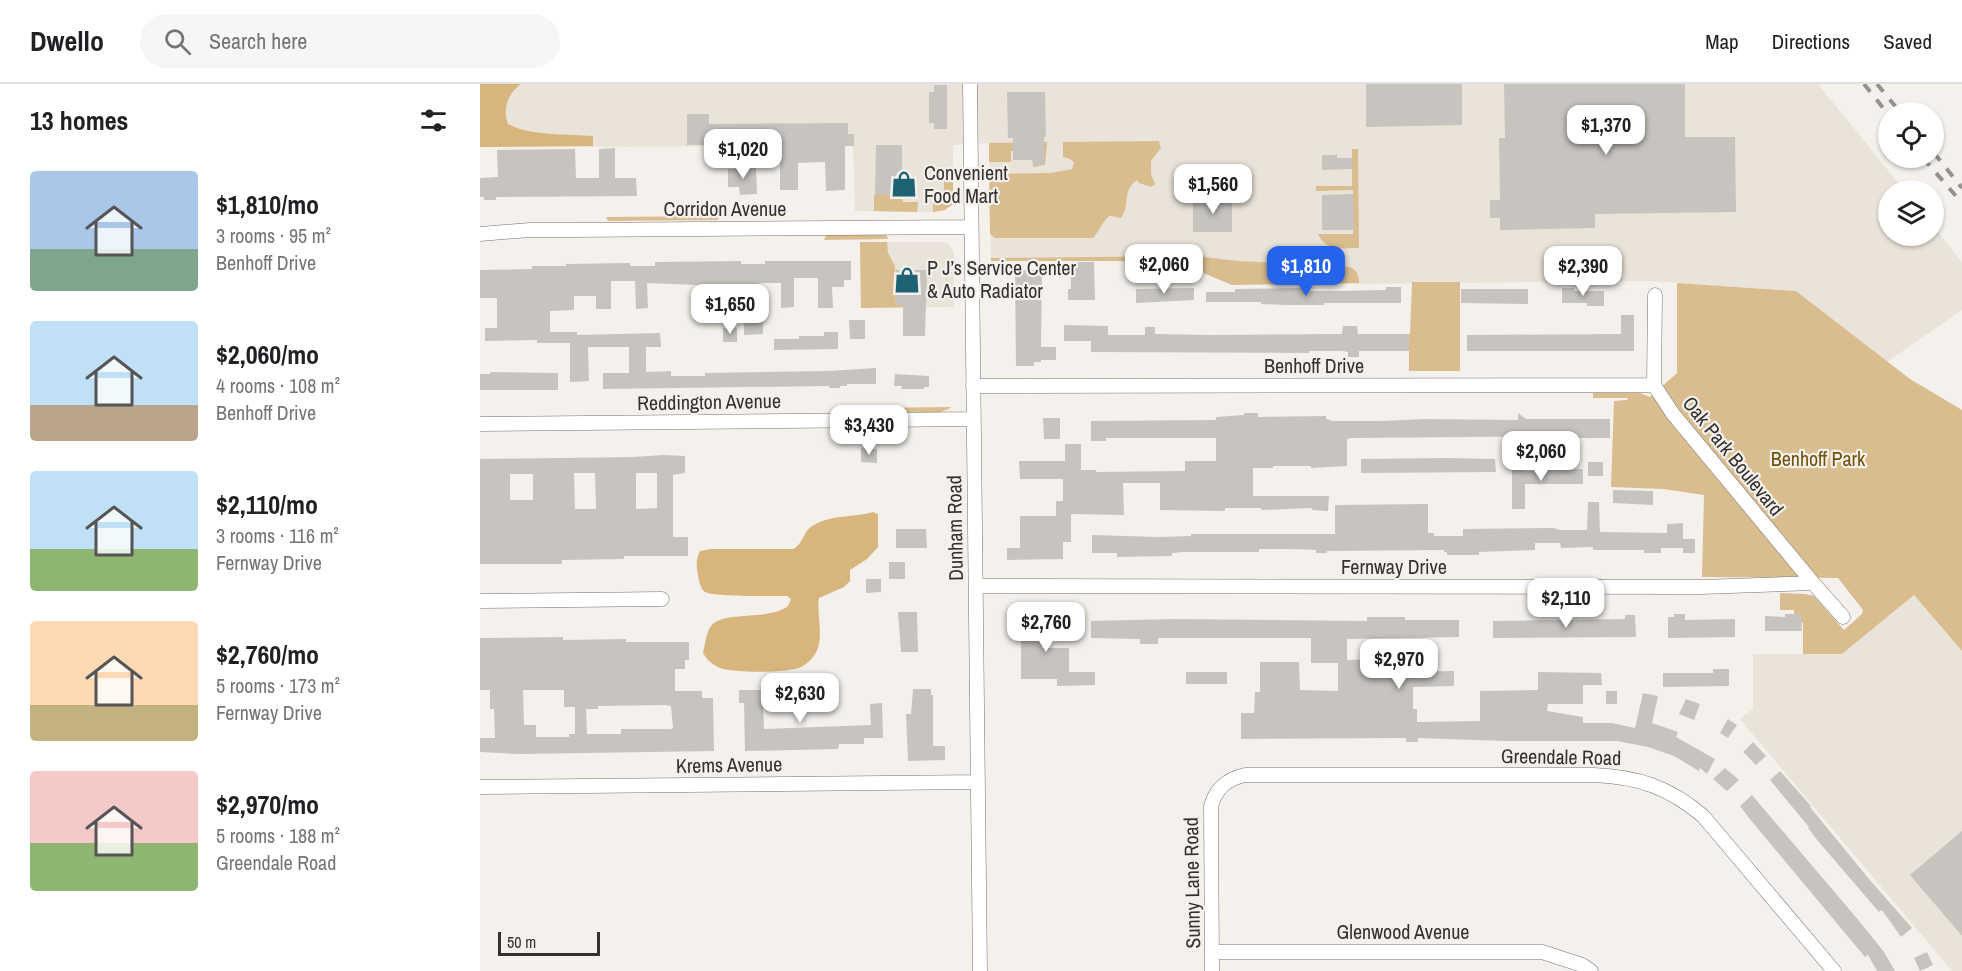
<!DOCTYPE html>
<html lang="en">
<head>
<meta charset="utf-8">
<style>
  body { margin:0; font-family:"Archivo Narrow",sans-serif; background:#f6f6f6; color:#202124; height:100vh; display:flex; flex-direction:column; font-size:22px; white-space:nowrap }
  * { box-sizing:border-box; margin:0 }
  p { font-size:20px; color:#757577 }
  .icon { flex:none; width:33px; height:33px; fill:none; stroke:currentColor; stroke-width:2; stroke-linecap:round; stroke-linejoin:round }
  .map { position:relative; flex:1; overflow:hidden }
  .side { display:flex; flex-direction:column; background:#fff; width:480px }
  .side>* { flex:none }
  .controls { position:absolute; left:1398px; top:18px; display:grid; gap:12px }
  .controls a { display:grid; place-items:center; width:66px; height:66px; border-radius:50%; background:#fff; box-shadow:0 2px 4px #0004; font-size:30px }
  .scale { position:absolute; left:18px; bottom:15px; width:102px; box-sizing:border-box; padding-left:6px; border:3px solid #333230; border-top:0; font-size:16px; line-height:21px; white-space:nowrap; color:#333230; -webkit-text-stroke:4px #f4f1ec; paint-order:stroke }
  .price { position:absolute; translate:-50% -51px; padding:0 14px; border-radius:12px; background:#fff; color:#222; font-size:20px; line-height:39px; filter:drop-shadow(0 2px 3px #0008) }
  .price::after { content:''; position:absolute; left:50%; top:36px; width:18px; height:14px; margin-left:-9px; background:inherit; clip-path:polygon(0 0,100% 0,50% 100%) }
  .price.active { background:#2563eb; color:#fff }
  ul { padding:0; list-style:none }
  li { display:flex; align-items:center; gap:18px; height:150px; padding:0 30px }
  li span { display:grid; place-items:center; flex:none; width:168px; height:120px; border-radius:6px; color:#555 }
  li>.icon { margin-inline-start:auto }
  span .icon { width:72px; height:72px; fill:#fffc; stroke-width:1 }
  li b { font-size:26px }
  h2 { display:flex; justify-content:space-between; align-items:center; height:72px; padding:0 30px; font-size:26px }
  header { display:flex; align-items:center; gap:36px; box-sizing:border-box; height:84px; padding:0 30px; background:#fff; border-bottom:2px solid #e0e0e0 }
  header strong { font-size:28px }
  nav { display:flex; gap:33px; margin-inline-start:auto; font-size:21px }
  .search { width:420px; height:54px; background:#f6f6f6; display:flex; align-items:center; gap:15px; box-sizing:border-box; padding:0 21px; border-radius:33px; color:#757577; font-size:22px }
  main { display:flex; flex:1; min-height:0 }
  .map>svg:first-child { display:block }
  .built { fill:#eae3d9 }
  .green { fill:#dabd8f }
  .forest { fill:#d8b57d }
  .building { fill:#c7c4bf; fill-rule:evenodd }
  .lines { fill:none; stroke-linecap:round; stroke-linejoin:round }
  .minor-casing { stroke:#74726d; stroke-width:15 }
  .minor { stroke:#fff; stroke-width:14 }
  .rail { stroke:#94928f; stroke-width:4; stroke-dasharray:10 10; stroke-linecap:butt }
  .labels { text-anchor:middle; stroke-width:4.5; stroke-linejoin:round; paint-order:stroke }
  .poi-label { font-size:20px; fill:#333230; stroke:#f4f1ec; text-anchor:start }
  .street-label { font-size:20px; fill:#333230; stroke:#f4f1ec }
  .park-label { font-size:20px; fill:#725009; stroke:#f4f1ec }
</style>
</head>
<body>
<header>
<strong>Dwello</strong>
<div class="search"><svg class="icon" aria-label="search" viewBox="0 0 24 24"><circle cx="10" cy="10" r="6"/><path d="M15 15l6 6"/></svg>Search here</div>
<nav><a>Map</a><a>Directions</a><a>Saved</a></nav>
</header>
<main>
<section class="side">
<h2>13 homes<svg class="icon" aria-label="filters" viewBox="0 0 24 24"><path d="M4 7h16M4 17h16"/><circle cx="9" cy="7" r="2"/><circle cx="15" cy="17" r="2"/></svg></h2>
<ul>
<li><span style="background:linear-gradient(#a9c7e8 65%,#7fa58c 0)"><svg class="icon" aria-label="home" viewBox="0 0 24 24"><path d="M3 11l9-7 9 7M6 9v11h12V9"/></svg></span><div><b>$1,810/mo</b><p>3 rooms · 95 m²</p><p>Benhoff Drive</p></div></li>
<li><span style="background:linear-gradient(#bfe0f5 70%,#b9a48a 0)"><svg class="icon" aria-label="home" viewBox="0 0 24 24"><path d="M3 11l9-7 9 7M6 9v11h12V9"/></svg></span><div><b>$2,060/mo</b><p>4 rooms · 108 m²</p><p>Benhoff Drive</p></div></li>
<li><span style="background:linear-gradient(#bfe0f5 65%,#8fb573 0)"><svg class="icon" aria-label="home" viewBox="0 0 24 24"><path d="M3 11l9-7 9 7M6 9v11h12V9"/></svg></span><div><b>$2,110/mo</b><p>3 rooms · 116 m²</p><p>Fernway Drive</p></div></li>
<li><span style="background:linear-gradient(#ffd9b3 70%,#c2b280 0)"><svg class="icon" aria-label="home" viewBox="0 0 24 24"><path d="M3 11l9-7 9 7M6 9v11h12V9"/></svg></span><div><b>$2,760/mo</b><p>5 rooms · 173 m²</p><p>Fernway Drive</p></div></li>
<li><span style="background:linear-gradient(#f6c9c9 60%,#8fb573 0)"><svg class="icon" aria-label="home" viewBox="0 0 24 24"><path d="M3 11l9-7 9 7M6 9v11h12V9"/></svg></span><div><b>$2,970/mo</b><p>5 rooms · 188 m²</p><p>Greendale Road</p></div></li>
</ul>
</section>
<div class="map">
<svg width="1482" height="887" viewBox="0 0 1482 887">
  <rect width="100%" height="100%" fill="#f4f1ec"/>
  <path class="built" d="M0,0h1338l86,106h-16v46h46v-9l28,35v48l-75,52 -91,-71 -146,-10 -418,4 -57,-24h-184l-2,-118 -36,2v56l-2,5 -6,4 -12,2 -78,-1 -2,-65 -373,1z
    M380,158h83l6,2 5,9v54l-93,1z
    M1434,511l48,56v320h-10l-212,-252 13,-10v-55h89z"/>
  <path class="green" d="M679,57l2,7 -10,13v13l4,10 -4,3 -12,-4 -2,-3c-16,12 -6,24 -16,38 -4,0 -7,-2 -11,-2 -4,0 -12,17 -17,22h-98l-5,-4 -1,-60 62,-1 21,-4 2,-7 -4,-3 -7,-2v-15z
    M567,58l-2,23 -12,2v-2h11l-31,-20v6h-2v11h-22v-19z
    M872,65h6l1,99c-16,0 -33,4 -41,-14h35v-44l-37,1v-5h36z
    M464,83h9v37l-8,6 -12,2v-10l11,-1z
    M394,111h28l1,7h15l-1,10 -43,-1z
    M239,132l-1,4 -110,1 -2,-4z
    M406,150l2,5 -64,1 2,-5z
    M380,158h27l1,11 7,13 1,39h29v2l-64,1z
    M716,172l42,5 112,6c7,3 9,8 9,16l-127,2 -57,-24h-184v-3z
    M932,198h48v89h-51v-37l1,-1z
    M1197,199l119,8 114,88 52,31v241l-48,-56 -72,59h-39v-31l-2,-1v-8h-7v-4h-14v-17l25,1 9,2 30,34 18,-16 1,-4 -25,-32 -136,-1 2,-82 -41,-6 -52,-2 3,-86 13,-1 1,-2h-35v-5h47l10,4 27,-24z
    M471,323l-2,2 -9,3h-70v-4z"/>
  <path class="forest" d="M0,0h41c-13,9 -19,25 -13,40 22,12 60,10 85,12v10l-113,1z
    M393,428l5,2v33l-11,12 -17,11v11l-6,6 -25,11c-3,18 7,43 -6,59 -3,4 -9,9 -14,11 -17,5 -63,5 -79,0 -7,-3 -13,-8 -17,-15 2,-8 3,-20 8,-27 12,-16 59,-5 77,-20l3,-7 -4,-3c-15,0 -72,1 -82,-4 -5,-3 -6,-12 -7,-17 -2,-8 -2,-17 2,-24l11,-2h82c11,-5 10,-19 21,-24 19,-11 39,-7 59,-13z"/>
  <path class="building" d="M886,0h96v41l-96,2z
    M1024,0h181v53h50l1,75 -141,2v14l-95,2v-12h-10v-18h10l-1,-62h6z
    M454,1h13v44h-13v-6h-5v-31h5z
    M527,8h38l1,45h-2v28h-11l-1,-5h-19v-22h-5z
    M207,30h22v10l139,-1v11h6v12h-9v44l-19,1 -1,-29 -27,1v27h-18v-27l-19,1v-19h-31v15l-12,1v-16h-31z
    M396,61h26v50h-27z
    M135,64v30h21l1,18 -141,1v3h-12v-3h-4v-19l18,-1 -1,-27 78,-1 1,29h23v-29z
    M842,71h15v3h15v11l-30,1z
    M276,84l1,26 -17,1 -1,-8h-11v-18z
    M873,110l1,36h-32v-35z
    M752,113v35h-39v-34z
    M261,177v3h24v-3h86v19h-7v7h-12l1,21h-15v-30h-24v29l-13,1v-25h-22v32h4v19l-19,1v-48l-97,-4 1,25 -12,1 -1,-28h-24v28h-15v-13h-22v14l-24,1v21h27v3l83,-2 1,14h-15v25l25,-1v5h34v-3l124,-2 47,-3v16h-29v2h-7v2h-11v-2l-226,3v-16h26v-26h-41l1,34 -19,1v-39h-33v-3l-52,1v-13h12v-30h-17v-28l52,-1v-3h34v-2l64,-1v3h25v-4z
    M590,178h24l1,38h-27v-11h3z
    M416,186h31l-2,66h-22v-31h-7z
    M535,186h27l-1,77h15v13h-15v2h-7v4h-18z
    M906,203h15v16h-77v2h-38l-25,-1v-2h-55v-10h29v-3l68,-1v3h33l50,-1z
    M714,204v12l-58,3v-14z
    M1082,204h12v3h30v15h-17v-3h-25z
    M981,205h67v15l-67,-1z
    M1141,231h13v36h-167v-16l154,-1z
    M369,236h16v19h-15z
    M584,241l44,1v9h37v-8h10v7l53,1 134,-1 1,-8h14l1,8h51v17h-50v6h-11v-5l-5,-1h-34v2l-218,-1v-11h-27z
    M243,244h14v14h-14z
    M344,248h14v17l-64,1v-11h25v-3h25z
    M10,288l68,1v17h-78v-16h10z
    M415,290l34,2v11h-5v2h-23l1,-3h-8z
    M764,329h14v4l68,-1v3l7,2h50l41,-2 94,1v-7l8,6h84v19h-42v-2l-217,2 -4,1v27l-36,2v-2h-38v2h-20v28h76l-1,15 -16,-1v-2l-51,2v-2h-36v3l-65,-1v-27h-37l1,32 -53,-1v28h-8v17l-56,1v-12h13v-32h36v-15h7v-22h-43l-1,-18h46v-17h16v26h15v2l89,-1v-10h31v-23h-110v3h-15v-20l125,-1v-3l28,-2z
    M563,334h17v21h-16z
    M381,364l16,1v14l-16,-1z
    M184,371l21,1v17l-12,2v62h15v19h-64v3l-62,1v4h-82v-105l153,-2zM94,389h21l1,36h-21zM156,389h21v35l-21,1zM30,390h23v26h-23z
    M966,374l49,1 1,13 -135,1v-14z
    M1108,378h15v14h-15z
    M1032,385h13v2l58,-2v15h-58v25h-13z
    M1133,406l40,1v14l-40,-2z
    M1108,418h11l1,30 67,1v-9l16,-1v16h12v14h-12v-5h-22v5h-17v-3h-51v-3l-32,1 -1,-5h-25v7l-56,2v3h-32v-3h-3v-2l-117,1v2h-11v-3l-23,-1h-34v3h-75l-12,1v3l-55,1v-4h-25v-18l67,2 32,-1v-2h144v-29l93,-1v29h6v3h29v-7l91,-1 6,2h27z
    M416,445h30l1,19h-31z
    M409,478h16v17h-16z
    M386,495h15v13l-15,1z
    M541,524h18v5h19v13h-16v22h27v24h26v13l-38,1v-7h-36z
    M418,528h19l1,40h-17z
    M1194,530h11v6l50,-1v18l-67,1v-21h6z
    M1305,530h16l1,17h-37v-15l20,1z
    M1145,531h10l1,22 -143,1v-17l132,-2z
    M887,533h38v3h54v17l-112,2v21l24,-1v13l83,-1v15l-41,1v22h4v13l63,-1v-30l58,-1v-18l63,1 1,12h-19v19h-35l-1,7 36,6v6h29l23,5 8,-35 15,3 -6,27 26,9 -2,5 39,22 -8,15 -7,-6 -1,3 -25,-15 -26,-9 -31,-6h-113l-86,-3v4h-12v-4l-165,1v-26h13l1,-21h5v-30h39l1,28 38,1v-28h-27v-25h-153v6h-18v-5l-49,-1v-17l82,-2 194,2z
    M83,553v3l63,-1v3h63v18h-4v9h-10v22h27v7h11l1,53 -194,3 -40,-2v-14h15l-1,-29h-4v-19h-10v-52zM43,606h41v17h11v27h-6v3h-33v-12h-12zM185,621l6,1 2,22 -2,1h-50v5h-34l-1,-25h12v-3z
    M1233,585h16v17l-66,1v-14h50z
    M706,588h41v12h-41z
    M433,605h18v6h2v51h12v14l-37,1 -2,-47h5z
    M259,606h85v13l-61,1 1,25 107,-4 -1,-21 12,-1 1,35h-19v6h-25l-1,5 -93,2 -1,-48h-5z
    M1126,607h11v13h-11z
    M1206,615l14,5 -6,16 -15,-6z
    M1248,635l9,6 -9,13 -8,-5z
    M1273,658l13,14 -10,9 -13,-13z
    M1245,684l14,12 -12,11 -14,-12z
    M1300,687l31,35 -1,1 59,72 43,49 -11,9 -19,-27 -3,2 -61,-71 -10,-13 1,-1 -39,-47z
    M1272,711l108,127 24,30 11,19h-18l-9,-16 -3,2 -116,-139 -9,-12z
    M1482,747v105l-52,-61z
    M1447,868l6,13 -13,6 -6,-13z"/>
  <g class="lines">
    <g class="minor-casing">
      <path id="minor" d="M490,0l10,887
        M0,150l50,-4h42l399,-3
        M1175,211l-1,90 19,29 140,169 30,34
        M493,302l681,-1
        M0,340l494,-5
        M496,502l726,1 111,-4
        M0,517l182,-2
        M0,703l498,-5
        M732,868h330l40,13 9,6
        M732,887l-1,-165c5,-18 16,-27 34,-31h349c44,2 75,12 109,41l131,155"/>
    </g>
    <use href="#minor" class="minor"/>
    <path class="rail" d="M1384,0l24,30
      M1397,0l23,28
      M1454,69l28,35
      M1443,74l39,45"/>
  </g>
  <defs>
    <g id="shop-bare" transform="scale(2.07)"><path d="M-5-2.5h2.3a2.7 3.5 0 0 1 5.4 0H5L5.5 6h-11ZM-1.5-2.5h3a1.5 2.3 0 0 0-3 0Z" fill="#1d6373" stroke="#f4f1ec" stroke-width="2.5" paint-order="stroke"/></g>
  </defs>
  <g fill-rule="evenodd">
    <use href="#shop-bare" x="424" y="100"/>
    <use href="#shop-bare" x="427" y="196"/>
  </g>
  <g class="labels">
    <g class="poi-label">
      <text x="444" y="96">Convenient<tspan x="444" dy="23">Food Mart</tspan></text>
      <text x="447" y="191">P J’s Service Center<tspan x="447" dy="23">&amp; Auto Radiator</tspan></text>
    </g>
    <g class="street-label">
      <text x="245" y="132">Corridon Avenue</text>
      <text x="834" y="289">Benhoff Drive</text>
      <text transform="translate(229 318) rotate(-1)" y="7">Reddington Avenue</text>
      <text transform="translate(1253 372) rotate(51)" y="7">Oak Park Boulevard</text>
      <text transform="translate(475 444) rotate(-91)" y="7">Dunham Road</text>
      <text x="914" y="490">Fernway Drive</text>
      <text transform="translate(1081 673) rotate(1)" y="7">Greendale Road</text>
      <text transform="translate(249 681) rotate(-1)" y="7">Krems Avenue</text>
      <text transform="translate(712 799) rotate(-91)" y="7">Sunny Lane Road</text>
      <text x="923" y="855">Glenwood Avenue</text>
    </g>
    <g class="park-label">
      <text x="1338" y="382">Benhoff Park</text>
    </g>
  </g>
</svg>
<div class="controls">
<a><svg class="icon" aria-label="locate" viewBox="0 0 24 24"><circle cx="12" cy="12" r="6"/><path d="M12 2v4M12 18v4M2 12h4M18 12h4"/></svg></a>
<a><svg class="icon" aria-label="layers" viewBox="0 0 24 24"><path d="M12 4l9 5-9 5-9-5zM3 14l9 5 9-5"/></svg></a>
</div>
<div class="scale">50 m</div>
<b class="price" style="left:1126px;top:72px">$1,370</b>
<b class="price" style="left:263px;top:96px">$1,020</b>
<b class="price" style="left:733px;top:131px">$1,560</b>
<b class="price" style="left:684px;top:211px">$2,060</b>
<b class="price active" style="left:826px;top:213px">$1,810</b>
<b class="price" style="left:1103px;top:213px">$2,390</b>
<b class="price" style="left:250px;top:251px">$1,650</b>
<b class="price" style="left:389px;top:372px">$3,430</b>
<b class="price" style="left:1061px;top:398px">$2,060</b>
<b class="price" style="left:1086px;top:545px">$2,110</b>
<b class="price" style="left:566px;top:569px">$2,760</b>
<b class="price" style="left:919px;top:606px">$2,970</b>
<b class="price" style="left:320px;top:640px">$2,630</b>
</div>
</main>
</body>
</html>
